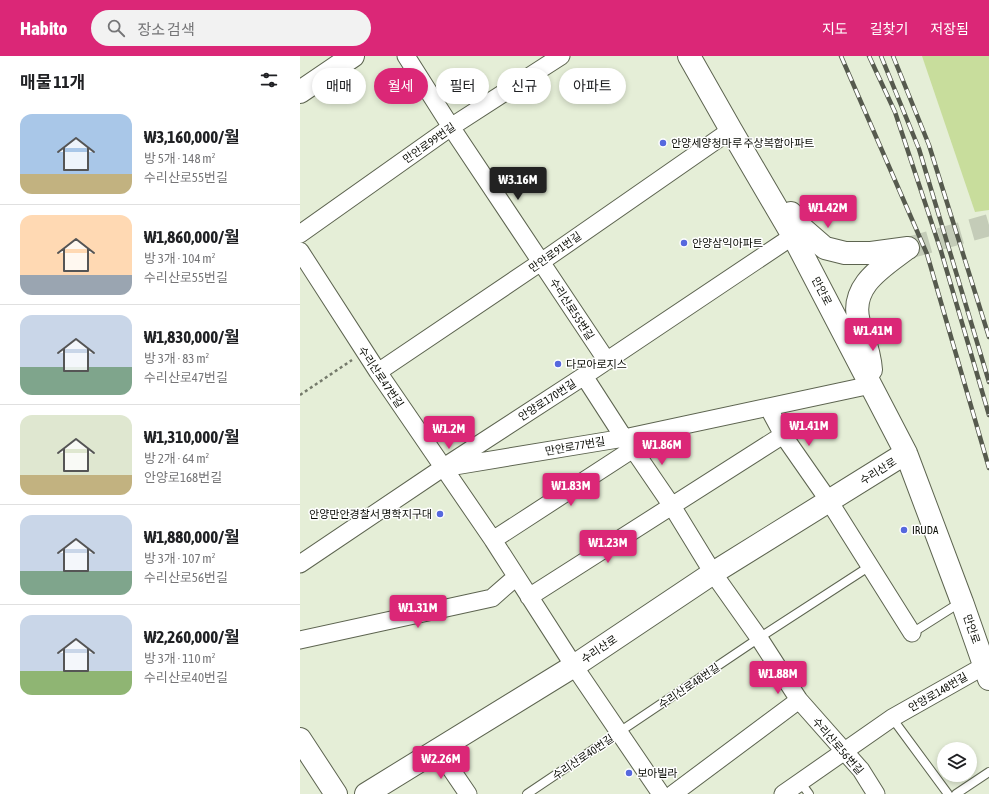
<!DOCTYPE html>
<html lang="ko">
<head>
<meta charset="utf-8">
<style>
  body { margin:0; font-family:"Asap Condensed","Noto Sans KR",sans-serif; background:#f2f2f2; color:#202124; height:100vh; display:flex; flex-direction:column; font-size:15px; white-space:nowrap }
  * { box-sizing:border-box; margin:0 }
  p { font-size:13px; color:#757577 }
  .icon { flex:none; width:22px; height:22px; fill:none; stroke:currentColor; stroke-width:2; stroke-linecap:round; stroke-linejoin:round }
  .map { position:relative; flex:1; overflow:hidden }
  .panel { display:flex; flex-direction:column; background:#fff; width:300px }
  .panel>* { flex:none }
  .top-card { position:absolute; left:12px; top:12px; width:380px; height:36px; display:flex; gap:8px }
  .fabs { position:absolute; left:637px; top:686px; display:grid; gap:8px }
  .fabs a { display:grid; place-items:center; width:40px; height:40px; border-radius:50%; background:#fff; box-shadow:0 2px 6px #0003; font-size:20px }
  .price { position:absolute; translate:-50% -34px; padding:0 9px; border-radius:4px; background:#db2777; color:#fff; font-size:13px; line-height:26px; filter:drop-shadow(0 1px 2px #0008) }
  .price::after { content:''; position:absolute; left:50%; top:24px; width:12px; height:9px; margin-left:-6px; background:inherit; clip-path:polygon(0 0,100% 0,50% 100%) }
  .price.on { background:#222; color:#fff }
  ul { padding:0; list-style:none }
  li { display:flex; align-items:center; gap:12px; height:100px; padding:0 20px }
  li+li { border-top:1px solid #e0e0e0 }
  li span { display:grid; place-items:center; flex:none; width:112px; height:80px; border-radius:12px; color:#555 }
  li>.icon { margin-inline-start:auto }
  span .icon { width:48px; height:48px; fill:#fffc; stroke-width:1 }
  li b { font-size:17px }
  h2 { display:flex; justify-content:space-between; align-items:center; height:48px; padding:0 20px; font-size:17px }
  .chip { padding:0 14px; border-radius:18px; background:#fff; box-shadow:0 2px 6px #0003; font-size:14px; line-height:36px }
  .chip.on { background:#db2777; color:#fff }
  header { display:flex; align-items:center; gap:24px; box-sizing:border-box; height:56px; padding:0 20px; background:#db2777; color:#fff }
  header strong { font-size:19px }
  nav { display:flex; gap:22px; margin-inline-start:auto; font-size:14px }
  .search { width:280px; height:36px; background:#f2f2f2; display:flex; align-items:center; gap:10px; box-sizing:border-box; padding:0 14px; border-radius:22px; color:#757577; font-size:15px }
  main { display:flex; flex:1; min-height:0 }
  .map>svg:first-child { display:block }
  .green { fill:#c8dd9c }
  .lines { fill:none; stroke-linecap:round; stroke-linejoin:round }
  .secondary-tunnel { stroke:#c4ccb8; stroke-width:22; stroke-dasharray:22 11; stroke-linecap:butt }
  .lane-casing { stroke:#5d6450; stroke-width:10 }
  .street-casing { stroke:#5d6450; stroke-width:19 }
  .secondary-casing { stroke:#5d6450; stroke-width:24 }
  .path { stroke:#757a6b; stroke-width:2.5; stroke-dasharray:3 3; stroke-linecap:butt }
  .lane { stroke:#fff; stroke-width:8 }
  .street { stroke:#fff; stroke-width:17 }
  .secondary { stroke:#fff; stroke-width:22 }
  .rail-casing { stroke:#565a4e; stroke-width:4.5 }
  .rail { stroke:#fff; stroke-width:3; stroke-dasharray:9; stroke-linecap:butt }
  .poi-dot { fill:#5668de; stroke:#fff; stroke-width:1.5 }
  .labels { text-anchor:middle; stroke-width:3; stroke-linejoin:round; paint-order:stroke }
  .street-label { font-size:11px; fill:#0b0d06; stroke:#fff }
  .poi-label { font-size:11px; fill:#0b0d06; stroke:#fff; text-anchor:start }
</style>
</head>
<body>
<header>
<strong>Habito</strong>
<div class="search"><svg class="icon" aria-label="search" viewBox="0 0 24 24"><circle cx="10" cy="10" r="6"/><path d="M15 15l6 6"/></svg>장소 검색</div>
<nav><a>지도</a><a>길찾기</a><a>저장됨</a></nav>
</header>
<main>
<section class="panel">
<h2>매물 11개<svg class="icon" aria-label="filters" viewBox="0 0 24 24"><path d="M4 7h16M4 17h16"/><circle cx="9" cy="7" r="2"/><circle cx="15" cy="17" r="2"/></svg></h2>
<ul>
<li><span style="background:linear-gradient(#a9c7e8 75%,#c2b280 0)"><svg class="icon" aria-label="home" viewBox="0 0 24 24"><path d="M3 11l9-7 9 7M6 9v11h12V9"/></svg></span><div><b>₩3,160,000/월</b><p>방 5개 · 148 m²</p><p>수리산로55번길</p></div></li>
<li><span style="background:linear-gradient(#ffd9b3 75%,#9aa5b1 0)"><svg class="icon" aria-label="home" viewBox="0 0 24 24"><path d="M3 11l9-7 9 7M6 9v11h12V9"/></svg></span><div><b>₩1,860,000/월</b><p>방 3개 · 104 m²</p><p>수리산로55번길</p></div></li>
<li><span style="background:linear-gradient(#c9d6e8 65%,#7fa58c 0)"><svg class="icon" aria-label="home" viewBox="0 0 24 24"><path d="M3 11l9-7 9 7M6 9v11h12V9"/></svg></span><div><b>₩1,830,000/월</b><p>방 3개 · 83 m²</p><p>수리산로47번길</p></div></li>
<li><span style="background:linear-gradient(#dfe7d0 75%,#c2b280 0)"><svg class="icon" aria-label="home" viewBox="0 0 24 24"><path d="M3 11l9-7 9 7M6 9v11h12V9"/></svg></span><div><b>₩1,310,000/월</b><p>방 2개 · 64 m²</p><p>안양로168번길</p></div></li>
<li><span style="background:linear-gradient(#c9d6e8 70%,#7fa58c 0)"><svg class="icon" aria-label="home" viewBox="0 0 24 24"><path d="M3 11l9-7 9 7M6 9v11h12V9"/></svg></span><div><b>₩1,880,000/월</b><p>방 3개 · 107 m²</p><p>수리산로56번길</p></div></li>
<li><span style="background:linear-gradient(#c9d6e8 70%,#8fb573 0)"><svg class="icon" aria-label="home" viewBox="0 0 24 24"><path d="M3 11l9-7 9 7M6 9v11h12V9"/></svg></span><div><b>₩2,260,000/월</b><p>방 3개 · 110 m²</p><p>수리산로40번길</p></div></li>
</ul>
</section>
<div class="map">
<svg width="689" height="738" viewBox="0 0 689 738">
  <rect width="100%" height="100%" fill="#e5eed7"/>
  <path class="green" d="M622,0h67v154l-14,2z"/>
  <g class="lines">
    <path class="secondary-tunnel" d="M608,192l81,-23"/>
    <g class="lane-casing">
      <path id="lane" d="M612,577l49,-31
        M592,662l56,76
        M501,727l8,11
        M227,738l232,-156 111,-72
        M656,738l33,-22"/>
    </g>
    <g class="street-casing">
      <path id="street" d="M106,0l45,71 156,234
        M0,178l151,-107 110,-71
        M0,195l78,121 115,168 81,126 87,128
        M78,316l163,-110 190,-132
        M284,320l40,62 9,11 39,57 41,67 46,65 40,62 62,70 15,24
        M468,351l15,28 46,66 83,132
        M149,411l175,-29 247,-53
        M193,484l140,-91
        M0,508l144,-97 140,-91 209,-140
        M229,541l254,-162
        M0,584l192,-42 24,-21
        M138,694l30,44
        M373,738l126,-94
        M483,738l109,-76 92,-52"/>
    </g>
    <g class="secondary-casing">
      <path id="secondary" d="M389,0l42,74 62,106 113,217 56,149 27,77
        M0,36l53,-36
        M491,157l11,15 23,20 20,5h26l37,-5
        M571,314c-1,-17 -7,-32 -12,-48 -10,-35 22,-54 46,-72
        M0,683l36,55
        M66,738l208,-128 139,-93 193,-120"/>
    </g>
    <path class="path" d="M0,339l52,-35"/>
    <use href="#lane" class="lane"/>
    <use href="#street" class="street"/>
    <use href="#secondary" class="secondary"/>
    <g class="rail-casing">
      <path id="rail" d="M541,0l86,198 62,214
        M569,0l26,56 46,139 48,164
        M581,0l38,93 70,233
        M593,0l36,89 60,192"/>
    </g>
    <use href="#rail" class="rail"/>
  </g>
  <g class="poi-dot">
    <circle cx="363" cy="87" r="4"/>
    <circle cx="384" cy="187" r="4"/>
    <circle cx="258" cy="308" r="4"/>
    <circle cx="140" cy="458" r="4"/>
    <circle cx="604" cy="474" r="4"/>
    <circle cx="329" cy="717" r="4"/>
  </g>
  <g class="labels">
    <g class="street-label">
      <text transform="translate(129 87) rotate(-35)" y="4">만안로99번길</text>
      <text transform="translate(255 196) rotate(-35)" y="4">만안로91번길</text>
      <text transform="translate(522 235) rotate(63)" y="4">만안로</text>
      <text transform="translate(272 253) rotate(57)" y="4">수리산로55번길</text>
      <text transform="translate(81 321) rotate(56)" y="4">수리산로47번길</text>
      <text transform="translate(247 344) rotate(-33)" y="4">안양로170번길</text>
      <text transform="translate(275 390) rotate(-10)" y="4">만안로77번길</text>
      <text transform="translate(578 415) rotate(-32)" y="4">수리산로</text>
      <text transform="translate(672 573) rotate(71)" y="4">만안로</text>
      <text transform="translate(299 593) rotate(-34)" y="4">수리산로</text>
      <text transform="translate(389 630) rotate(-34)" y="4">수리산로48번길</text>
      <text transform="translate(638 636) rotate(-30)" y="4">안양로148번길</text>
      <text transform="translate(538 690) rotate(49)" y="4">수리산로56번길</text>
      <text transform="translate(283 701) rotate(-34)" y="4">수리산로40번길</text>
    </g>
    <g class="poi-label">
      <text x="371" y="91">안양세양청마루 주상복합아파트</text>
      <text x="392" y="191">안양삼익아파트</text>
      <text x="266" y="312">다모아로지스</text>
      <text x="132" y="462" text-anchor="end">안양만안경찰서 명학지구대</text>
      <text x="612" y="478">IRUDA</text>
      <text x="337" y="721">보아빌라</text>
    </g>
  </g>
</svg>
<div class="fabs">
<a><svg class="icon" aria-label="layers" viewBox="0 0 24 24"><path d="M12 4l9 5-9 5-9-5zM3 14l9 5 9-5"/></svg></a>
</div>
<b class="price on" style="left:218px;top:145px">₩3.16M</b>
<b class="price" style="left:528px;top:173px">₩1.42M</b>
<b class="price" style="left:573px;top:296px">₩1.41M</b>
<b class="price" style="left:509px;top:391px">₩1.41M</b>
<b class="price" style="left:149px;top:394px">₩1.2M</b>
<b class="price" style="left:362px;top:410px">₩1.86M</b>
<b class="price" style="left:271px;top:451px">₩1.83M</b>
<b class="price" style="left:308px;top:508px">₩1.23M</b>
<b class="price" style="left:118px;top:573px">₩1.31M</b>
<b class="price" style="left:478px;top:639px">₩1.88M</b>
<b class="price" style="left:141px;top:724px">₩2.26M</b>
<div class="top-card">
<a class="chip">매매</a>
<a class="chip on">월세</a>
<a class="chip">필터</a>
<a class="chip">신규</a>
<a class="chip">아파트</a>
</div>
</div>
</main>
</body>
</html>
